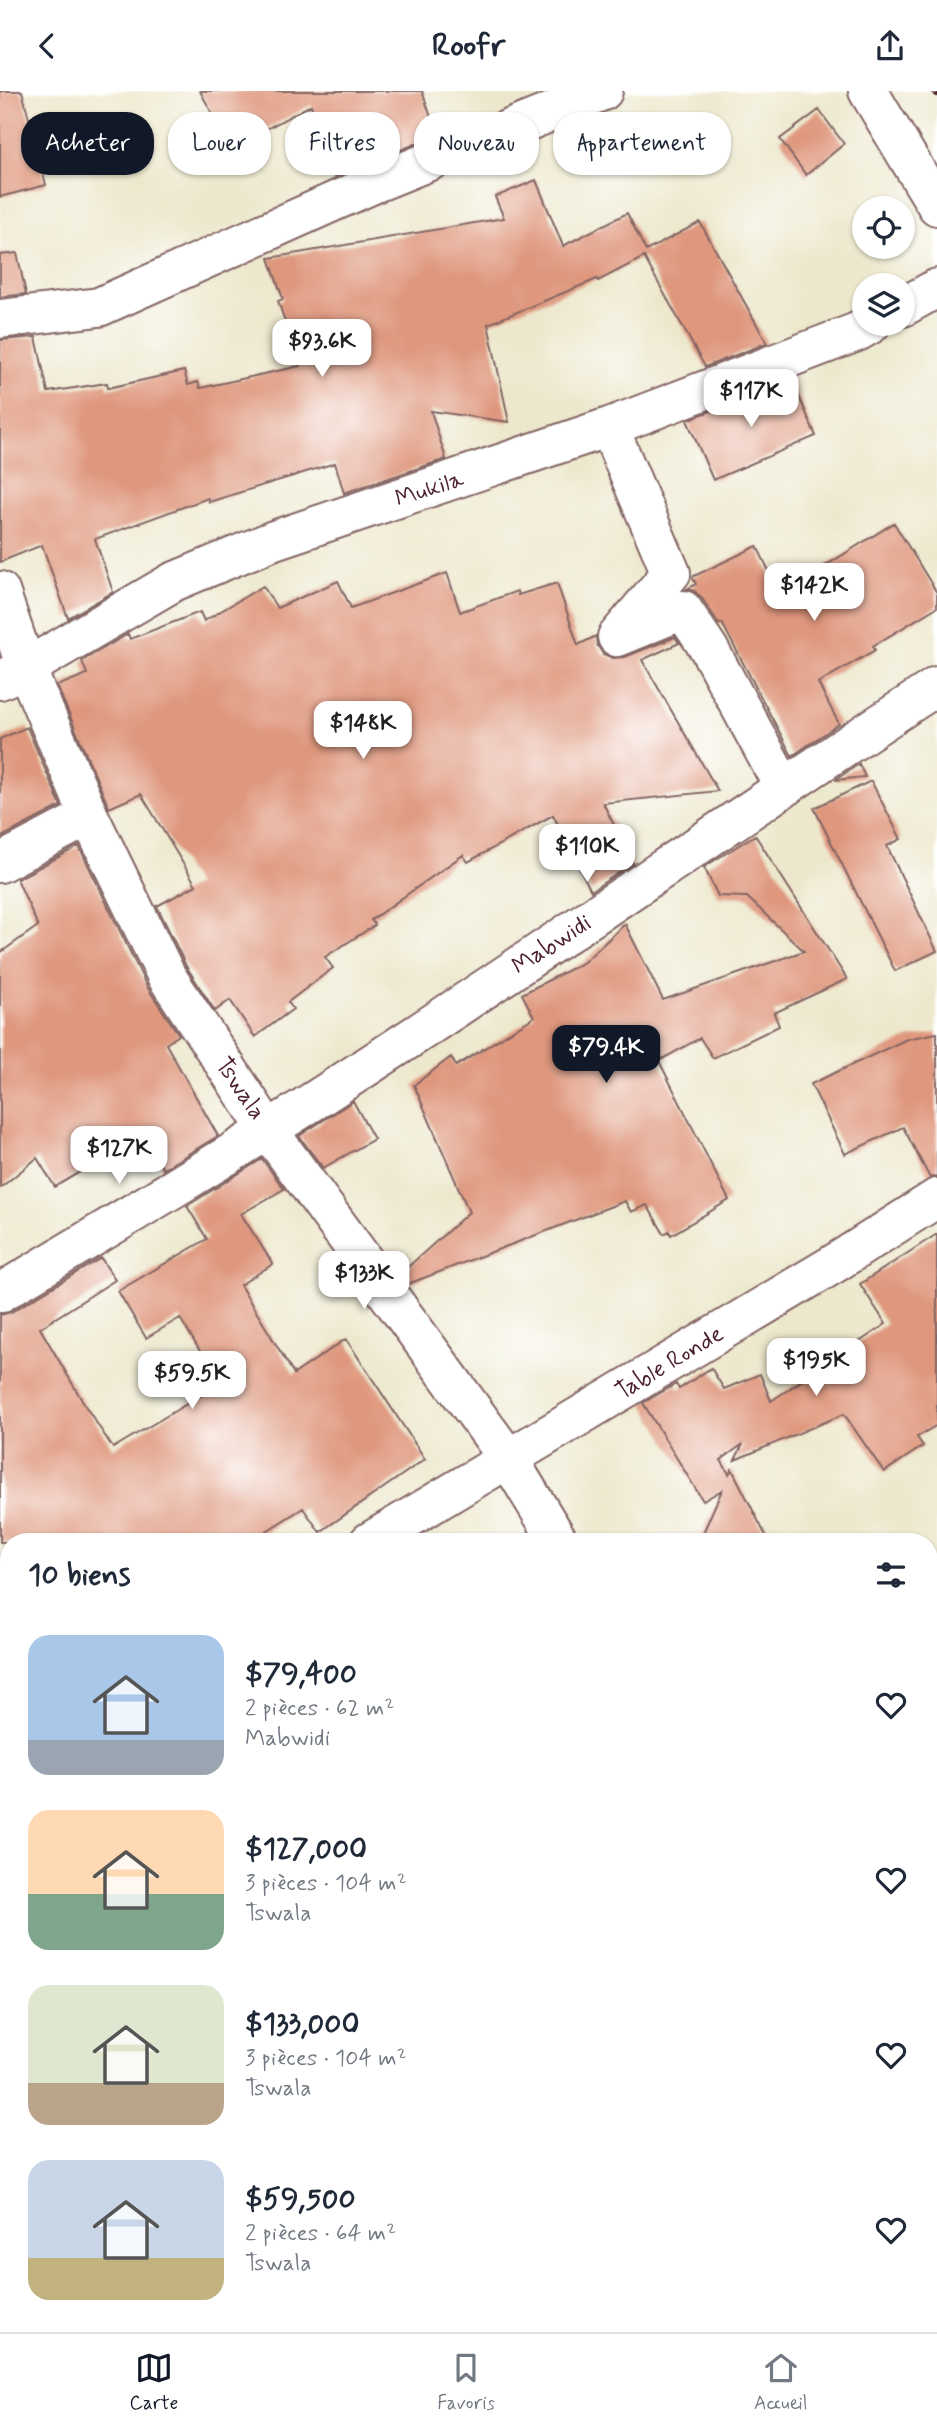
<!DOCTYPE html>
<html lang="fr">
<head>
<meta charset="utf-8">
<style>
  body { margin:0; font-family:Mynerve,sans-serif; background:#f2f2f3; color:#1f2937; height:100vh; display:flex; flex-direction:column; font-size:26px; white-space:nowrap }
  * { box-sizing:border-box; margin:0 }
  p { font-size:23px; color:#747a83 }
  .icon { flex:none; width:38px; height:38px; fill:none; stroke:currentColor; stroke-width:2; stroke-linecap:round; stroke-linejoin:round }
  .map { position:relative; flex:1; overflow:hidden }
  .side { position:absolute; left:0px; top:1442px; width:938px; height:800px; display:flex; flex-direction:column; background:#fff; border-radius:28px 28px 0 0; box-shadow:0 2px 5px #0004 }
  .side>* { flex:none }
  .guide { position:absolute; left:21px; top:21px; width:896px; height:63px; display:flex; gap:14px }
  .controls { position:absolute; left:852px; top:105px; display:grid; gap:14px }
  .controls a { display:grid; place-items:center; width:63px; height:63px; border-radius:50%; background:#fff; box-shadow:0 2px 5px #0004; font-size:35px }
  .price { position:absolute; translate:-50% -60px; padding:0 16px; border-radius:14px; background:#fff; color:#222; font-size:23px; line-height:46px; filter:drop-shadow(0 2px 4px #0008) }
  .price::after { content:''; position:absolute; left:50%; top:42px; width:21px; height:16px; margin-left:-10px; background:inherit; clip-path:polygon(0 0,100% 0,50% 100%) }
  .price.selected { background:#111827; color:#fff }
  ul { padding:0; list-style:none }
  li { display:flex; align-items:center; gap:21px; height:175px; padding:0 28px }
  li span { display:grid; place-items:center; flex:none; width:196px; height:140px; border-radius:21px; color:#555 }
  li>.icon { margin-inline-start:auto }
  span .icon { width:84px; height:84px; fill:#fffc; stroke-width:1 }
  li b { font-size:30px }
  h2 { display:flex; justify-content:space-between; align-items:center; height:84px; padding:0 28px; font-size:30px }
  .chip { padding:0 24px; border-radius:28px; background:#fff; box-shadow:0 2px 5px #0004; font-size:24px; line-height:63px }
  .chip.selected { background:#111827; color:#fff }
  header { display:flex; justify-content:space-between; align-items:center; height:91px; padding:0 28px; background:#fff; font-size:32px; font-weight:800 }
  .dock { display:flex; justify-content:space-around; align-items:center; height:98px; border-top:2px solid #e0e1e3; background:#fff; font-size:19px; color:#747a83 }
  .dock a { display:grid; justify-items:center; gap:4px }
  .dock .selected { color:#111827 }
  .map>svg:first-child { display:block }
  .building { fill:#df977d }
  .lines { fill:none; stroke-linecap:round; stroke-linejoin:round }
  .minor-casing { stroke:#836564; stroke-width:42 }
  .minor { stroke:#fff; stroke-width:38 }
  .rail-casing { stroke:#4a1f2b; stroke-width:8 }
  .rail { stroke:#fff; stroke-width:5; stroke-dasharray:16; stroke-linecap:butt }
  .labels { text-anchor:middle; stroke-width:7; stroke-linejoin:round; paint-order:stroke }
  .street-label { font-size:24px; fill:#4a1f2b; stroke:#fff }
</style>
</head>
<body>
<header><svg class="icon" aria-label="back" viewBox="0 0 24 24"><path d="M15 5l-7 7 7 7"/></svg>Roofr<svg class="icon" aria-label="share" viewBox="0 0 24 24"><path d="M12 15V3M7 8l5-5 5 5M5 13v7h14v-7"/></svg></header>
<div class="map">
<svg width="937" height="2241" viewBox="0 0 937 2241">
  <rect width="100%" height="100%" fill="#fff"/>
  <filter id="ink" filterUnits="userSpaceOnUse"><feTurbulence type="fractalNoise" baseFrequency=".0143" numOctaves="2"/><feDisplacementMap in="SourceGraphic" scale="14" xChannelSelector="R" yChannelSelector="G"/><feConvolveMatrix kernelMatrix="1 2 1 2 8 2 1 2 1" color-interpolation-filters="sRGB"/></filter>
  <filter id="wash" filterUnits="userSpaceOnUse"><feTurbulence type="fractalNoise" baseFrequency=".00686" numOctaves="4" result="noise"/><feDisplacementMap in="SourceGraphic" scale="28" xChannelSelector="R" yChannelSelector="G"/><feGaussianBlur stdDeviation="1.57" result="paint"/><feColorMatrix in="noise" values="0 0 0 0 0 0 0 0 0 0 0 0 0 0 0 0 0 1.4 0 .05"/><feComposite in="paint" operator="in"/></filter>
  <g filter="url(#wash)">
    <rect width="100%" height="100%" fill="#ede8cd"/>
    <g id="blocks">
      <path class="building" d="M0,0h22l24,94 -46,12z
        M200,0h222l15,44 -102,42 -24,-72 -80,43z
        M819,19l25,34 -38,31 -26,-36z
        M536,89l27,66 64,-33 19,38 54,-29 67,121 -62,24 -61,-110 -46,24 -1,-2 -109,45 21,98 -78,-11 15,48 -102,34 -9,-30 -126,39 -1,-4 -113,41 18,53 -45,26 -26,-73 -42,17v-222l36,-3 12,55 59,-9 1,5 76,-17 4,14 10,-3 2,6 100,-22 -22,-65 5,-2 -14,-41 235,-40 -9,-21z
        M17,162l9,41 -26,3v-42z
        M792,289l24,56 -103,44 -26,-60z
        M894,432l43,70v14l-64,39 2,4 -57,33 21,41 -47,32 -70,-133 -3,1 -18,-27 -7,-6 -7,-2 9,-5 -4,-7 65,-31 23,48z
        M447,482l13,39 57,-21 1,4 39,-12 21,62 18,-9 1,9 6,9 10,4 12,-1 50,-20 4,6 -37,17 76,131 -115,12 30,60 -42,28 -38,-76 -85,47 -5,-7 -92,65 4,5 -50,32 8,11 -45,34 5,7 -38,28 -25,-37 -15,11 -29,-45 -29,-60 39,-21 -55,-91 -32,14 -52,-122 30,-12 -5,-13 46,-27 2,5 70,-27 4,9 59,-35 14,22 61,-27 13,27z
        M27,636l34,79 -61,32v-99z
        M859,673l6,13 -30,3z
        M871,690l30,58 -14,7 50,105 -42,20 -81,-163z
        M755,744l92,144 -73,34 5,13 -66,32 -13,-20 -41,23 70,139 -58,35 -2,-4 -5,3 -17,-29 -16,7 -6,-11 -217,83 -8,-10 69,-62 -55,-127 37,-28 5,9 78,-49 -12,-23 62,-32 41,-38 38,76 141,-49 -57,-54 -29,-1 -14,-29z
        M79,755l68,141 32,48 -13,9 52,92 -55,33 -21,-34 -87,52 -18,-29 -37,30v-235l38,-27 -21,-47z
        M937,942v143l-7,2 -27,-51 -58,27 -34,-70 96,-45z
        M353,1010l21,38 -51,29 -24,-32z
        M262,1068l22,30 -43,25 32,50 -33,21 54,89 52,-35 79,120 -105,73 -17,-24 -54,34h-249v-227l11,-3 90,-54 14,22 -75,48 46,79 27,41 107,-64 -40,-66 -34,20 -28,-47 89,-52 -20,-33z
        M937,1143v191l-20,12 6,9 -39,26 -40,-58 -109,46 8,-16 -22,16 8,14 3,-5 37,73h-70l23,-52 -19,11 -60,-98 33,-19 3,5 32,-21 13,21 36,-15 11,27 115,-77 -26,-40z"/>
    </g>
  </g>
  <g filter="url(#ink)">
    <use href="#blocks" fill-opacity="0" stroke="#836564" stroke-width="2"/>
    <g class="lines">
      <g class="minor-casing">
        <path id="minor" d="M868,0l69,115
          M903,216l34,-19
          M0,228l99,-12 274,-123 230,-93
          M609,336l62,146 -54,64 66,-27 26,39 74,137
          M0,500l26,77 63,148 78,161 101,153 240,328 51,84
          M0,589l26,-12 147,-86 101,-42 335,-113 248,-95 14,-8
          M0,772l89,-47
          M0,1202c89,-54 180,-107 268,-163 227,-143 445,-298 669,-444
          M369,1451l463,-277 105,-67
          M929,1570l8,-5
          M929,1666l8,13
          M0,1681l9,-6
          M929,1890l8,-4
          M0,1993l9,-5
          M235,2241l15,-8"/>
      </g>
      <use href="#minor" class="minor"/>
      <g class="rail-casing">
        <path id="rail" d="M936,0l1,2"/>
      </g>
      <use href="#rail" class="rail"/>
    </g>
  </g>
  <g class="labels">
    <g class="street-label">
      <text transform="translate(429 397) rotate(-18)" y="8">Mukila</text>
      <text transform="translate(551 853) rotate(-33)" y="8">Mabwidi</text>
      <text transform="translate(241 997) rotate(56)" y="8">Tswala</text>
      <text transform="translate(669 1271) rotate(-31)" y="8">Table Ronde</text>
    </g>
  </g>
</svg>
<div class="controls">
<a><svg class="icon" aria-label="locate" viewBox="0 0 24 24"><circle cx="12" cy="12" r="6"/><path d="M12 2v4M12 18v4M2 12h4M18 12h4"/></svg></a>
<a><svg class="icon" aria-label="layers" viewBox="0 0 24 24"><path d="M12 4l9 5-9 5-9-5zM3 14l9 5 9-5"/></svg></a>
</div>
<b class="price" style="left:322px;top:288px">$93.6K</b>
<b class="price" style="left:751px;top:338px">$117K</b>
<b class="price" style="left:814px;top:532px">$142K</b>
<b class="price" style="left:363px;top:670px">$148K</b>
<b class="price" style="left:587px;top:793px">$110K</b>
<b class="price selected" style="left:606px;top:994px">$79.4K</b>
<b class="price" style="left:119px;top:1095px">$127K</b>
<b class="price" style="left:364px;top:1220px">$133K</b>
<b class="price" style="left:816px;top:1307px">$195K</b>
<b class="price" style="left:192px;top:1320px">$59.5K</b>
<div class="guide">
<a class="chip selected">Acheter</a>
<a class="chip">Louer</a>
<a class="chip">Filtres</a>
<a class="chip">Nouveau</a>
<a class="chip">Appartement</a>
</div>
<section class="side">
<h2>10 biens<svg class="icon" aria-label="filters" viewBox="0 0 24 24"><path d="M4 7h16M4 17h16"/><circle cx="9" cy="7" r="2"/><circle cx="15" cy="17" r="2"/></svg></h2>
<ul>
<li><span style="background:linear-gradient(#a9c7e8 75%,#9aa5b1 0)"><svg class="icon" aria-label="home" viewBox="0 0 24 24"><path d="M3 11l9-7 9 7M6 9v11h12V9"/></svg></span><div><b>$79,400</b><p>2 pièces · 62 m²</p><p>Mabwidi</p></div><svg class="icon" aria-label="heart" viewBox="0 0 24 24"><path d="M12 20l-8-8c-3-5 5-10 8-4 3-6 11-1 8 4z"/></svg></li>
<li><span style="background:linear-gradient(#ffd9b3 60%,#7fa58c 0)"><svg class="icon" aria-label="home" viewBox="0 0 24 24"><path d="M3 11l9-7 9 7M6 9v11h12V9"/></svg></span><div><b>$127,000</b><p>3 pièces · 104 m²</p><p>Tswala</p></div><svg class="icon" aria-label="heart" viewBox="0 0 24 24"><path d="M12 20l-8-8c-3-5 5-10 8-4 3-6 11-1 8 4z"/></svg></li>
<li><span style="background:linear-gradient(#dfe7d0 70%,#b9a48a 0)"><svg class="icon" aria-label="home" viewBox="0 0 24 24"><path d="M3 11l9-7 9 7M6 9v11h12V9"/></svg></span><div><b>$133,000</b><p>3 pièces · 104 m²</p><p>Tswala</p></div><svg class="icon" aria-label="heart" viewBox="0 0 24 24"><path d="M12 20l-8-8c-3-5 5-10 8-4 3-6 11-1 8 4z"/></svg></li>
<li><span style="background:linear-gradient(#c9d6e8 70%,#c2b280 0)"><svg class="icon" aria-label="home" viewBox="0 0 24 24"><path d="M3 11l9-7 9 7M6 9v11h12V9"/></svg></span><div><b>$59,500</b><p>2 pièces · 64 m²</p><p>Tswala</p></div><svg class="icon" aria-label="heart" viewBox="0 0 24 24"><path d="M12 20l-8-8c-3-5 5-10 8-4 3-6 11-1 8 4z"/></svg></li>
</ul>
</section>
</div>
<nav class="dock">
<a class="selected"><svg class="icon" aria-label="map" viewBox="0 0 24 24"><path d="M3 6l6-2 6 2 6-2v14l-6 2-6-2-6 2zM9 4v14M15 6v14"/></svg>Carte</a>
<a><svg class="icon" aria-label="saved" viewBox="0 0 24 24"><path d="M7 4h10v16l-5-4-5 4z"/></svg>Favoris</a>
<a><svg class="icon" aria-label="home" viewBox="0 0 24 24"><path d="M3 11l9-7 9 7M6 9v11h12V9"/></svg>Accueil</a>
</nav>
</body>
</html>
